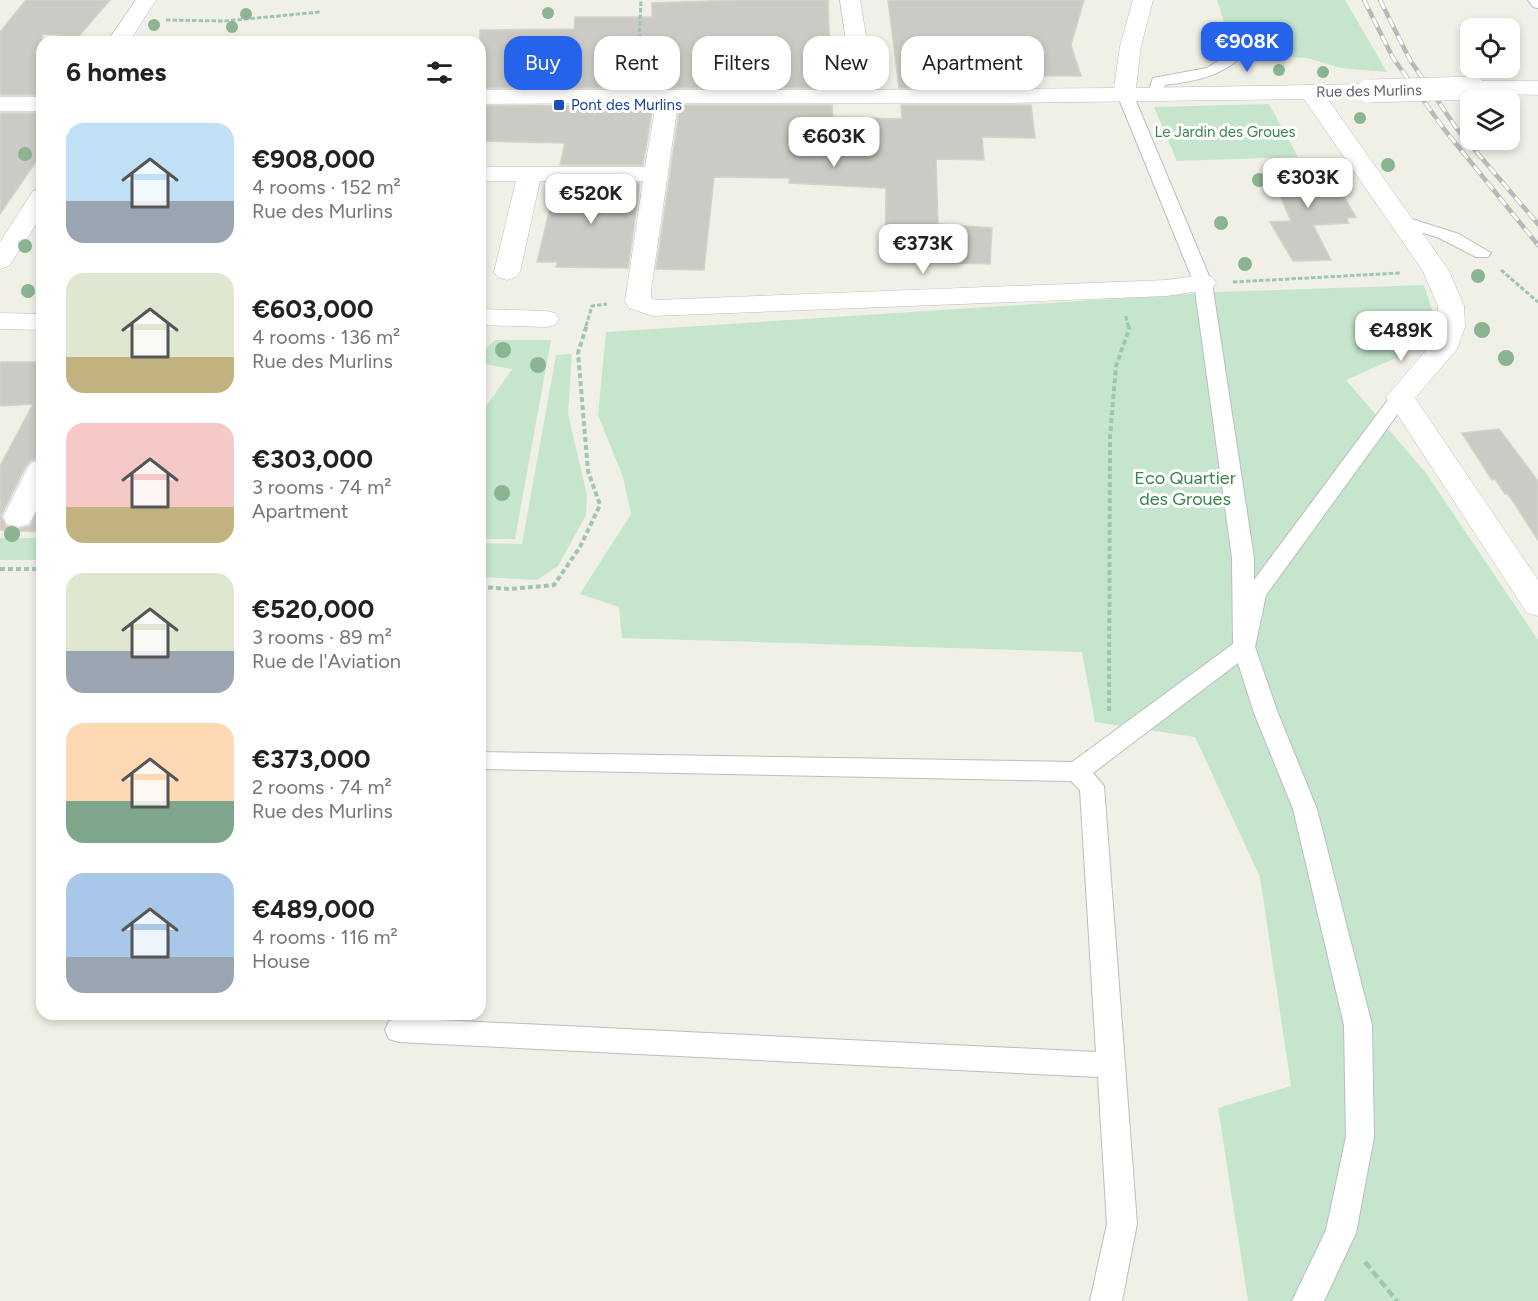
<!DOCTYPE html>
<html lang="en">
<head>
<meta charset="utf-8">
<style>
  body { margin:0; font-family:Figtree,sans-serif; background:#f2f2f2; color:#222; height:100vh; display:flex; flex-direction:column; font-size:22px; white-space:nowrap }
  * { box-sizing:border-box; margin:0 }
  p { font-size:20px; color:#767676 }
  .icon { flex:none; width:33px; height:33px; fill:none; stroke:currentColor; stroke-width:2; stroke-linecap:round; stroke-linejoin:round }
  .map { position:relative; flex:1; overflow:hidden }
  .sheet { position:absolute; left:36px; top:36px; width:450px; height:984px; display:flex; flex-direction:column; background:#fff; border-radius:18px; box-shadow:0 3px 9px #0003 }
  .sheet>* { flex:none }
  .banner { position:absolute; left:504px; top:36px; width:570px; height:54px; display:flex; gap:12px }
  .buttons { position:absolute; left:1460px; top:18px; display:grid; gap:12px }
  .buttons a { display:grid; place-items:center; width:60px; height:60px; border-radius:12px; background:#fff; box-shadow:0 3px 9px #0003; font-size:30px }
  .price { position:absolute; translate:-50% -51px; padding:0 14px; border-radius:12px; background:#fff; color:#222; font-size:20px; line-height:39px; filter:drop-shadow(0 2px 3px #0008) }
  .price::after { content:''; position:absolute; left:50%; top:36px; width:18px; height:14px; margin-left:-9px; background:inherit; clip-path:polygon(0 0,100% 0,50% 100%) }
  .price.selected { background:#2563eb; color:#fff }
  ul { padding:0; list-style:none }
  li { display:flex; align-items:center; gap:18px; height:150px; padding:0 30px }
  li span { display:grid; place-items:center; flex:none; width:168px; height:120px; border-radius:18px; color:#555 }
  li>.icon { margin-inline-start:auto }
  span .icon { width:72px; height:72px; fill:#fffc; stroke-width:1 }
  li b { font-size:26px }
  h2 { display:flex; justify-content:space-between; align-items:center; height:72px; padding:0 30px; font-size:26px }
  .pill { padding:0 21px; border-radius:18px; background:#fff; box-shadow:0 3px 9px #0003; font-size:21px; line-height:54px }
  .pill.selected { background:#2563eb; color:#fff }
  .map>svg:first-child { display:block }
  .green { fill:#c5e6cc }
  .building { fill:#cccac4; stroke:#d5d3c6; stroke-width:1.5 }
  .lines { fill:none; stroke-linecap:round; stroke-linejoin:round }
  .service-casing { stroke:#bbbdc2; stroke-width:2 }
  .minor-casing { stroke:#bbbdc2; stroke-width:1 }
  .path-far2 { stroke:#9ec6b3; stroke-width:3; stroke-dasharray:4.5 2; stroke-linecap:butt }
  .path-far1 { stroke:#9ec6b3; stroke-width:4; stroke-dasharray:5 3; stroke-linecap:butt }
  .path { stroke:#9ec6b3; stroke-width:4.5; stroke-dasharray:8 4; stroke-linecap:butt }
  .service { fill:#fff; fill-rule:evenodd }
  .minor { fill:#fff; fill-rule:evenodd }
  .rail-casing { stroke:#b9b9ba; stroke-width:4.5 }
  .rail { stroke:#fff; stroke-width:3; stroke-dasharray:10; stroke-linecap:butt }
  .minor-bridge-casing { stroke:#bbbdc2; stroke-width:24; stroke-linecap:butt }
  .minor-bridge { stroke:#fff; stroke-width:23 }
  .tree { fill:#8bb492 }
  .transit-dot { fill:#1a4fb4; stroke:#fff; stroke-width:2 }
  .labels { text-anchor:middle; stroke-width:6; stroke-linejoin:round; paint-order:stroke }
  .far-street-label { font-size:15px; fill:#5e6067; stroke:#fff }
  .far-transit-label { font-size:15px; fill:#164399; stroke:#fff; text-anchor:start }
  .far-park-label { font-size:15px; fill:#39834c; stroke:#fff }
  .park-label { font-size:18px; fill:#39834c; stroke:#fff }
</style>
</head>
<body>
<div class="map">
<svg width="1538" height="1301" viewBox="0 0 1538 1301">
  <rect width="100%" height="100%" fill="#f0f0e7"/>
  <path class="green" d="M1217,0h128l42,72 -46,-4 -34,-10 -73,-4z
    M1269,104l29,53 -121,4 -23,-54z
    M1424,285l13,39 -39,33 -52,23 80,93 112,167v661h-290l-30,-193 73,-22 -31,-209 -65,-140 -100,-15 -13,-70 -460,-14 -3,-31 -39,-13 51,-80 -8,-37 -25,-62 8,-83 611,-40z
    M495,340h56l-36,199h-35v-124l32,-46 -32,-6v-9z
    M572,354l-4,60 19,81 -1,20 -28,51 -21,14 -57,-3v-34l42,1 34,-189z
    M0,538h42v22h-42z"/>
  <path class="building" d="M26,0h84l-31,36 -37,-2v61h-42v-63z
    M738,0h90l3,88h-351v-58l94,-1 1,-12h77v-14z
    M888,0h196l-13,45 10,31h-54l1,10 -129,2z
    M653,105l-10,60h-83l5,-22 -85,-2v-35z
    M680,105h152l1,12 69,2 -1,-14h130l4,33 -53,-1 2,23 -48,-1 2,65 54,4 -2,36 -105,-3 1,-73 -97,-5v-5l-75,-1 -10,93 -48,-1z
    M0,113h42v40l-42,61z
    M1326,166l30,51 -10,1 3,5 -36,2 18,35 -38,1 -23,-39 21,-1 -23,-53z
    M556,183h84l-12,85 -72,-1 1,-5h-20z
    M0,362h42v95l-11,3 -6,8 -24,48 5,10 11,3 13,-3 12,-26v32l-42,-2v-64l33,-62 -33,2z
    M1499,429l39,52v59l-30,-46h-3l-10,-15 -3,1 -30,-47z"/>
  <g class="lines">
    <g class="service-casing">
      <path id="service" d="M1528,0h10v8l-5,-1z
        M1241,46l5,1 2,3 -2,3c-24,23 -49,28 -81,32l-4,11h-10l-3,-3 5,-15 54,-10z
        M1125,89l8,5 79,189 42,275v22l139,-187h14l3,4 -144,198 -11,52 23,66 39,96 55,216 2,112 -18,96 -32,68h-32l34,-71 20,-93 -2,-112 -51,-216 -39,-96 -16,-50 -145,110 11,13 33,438 -15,77h-32l17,-77 -9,-147 -699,-35 -10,-3 -4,-9 4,-9 10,-3 697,34 -16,-262 -9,-9 -588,-12 -3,-1v-16l592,10 161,-118 -1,-86 -38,-275 -77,-189z
        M1402,216l57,18 32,19 -3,4h-12l-39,-20 -41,-12 -2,-4z"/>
    </g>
    <g class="minor-casing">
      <path id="minor" d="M136,0h20l-27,42h-22z
        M840,0h20l15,90 239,-2 6,-42 13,-46h20l-12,46 -5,42 233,-4 8,2 3,5 -3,5 -50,2 122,173 15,35 1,21 -8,22 -42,49 123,182v36l-11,-3 -141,-216 44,-51 9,-19 -1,-21 -15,-35 -119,-172 -298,4h-328l-27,187v8l5,2 511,-20 36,-5 9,2 4,6 -4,6 -45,7 -514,20 -24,-8 -4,-6 18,-121h-103l-20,91 -4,5 -9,3 -9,-3 -4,-5 22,-91h-36v-14h165l11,-64 -176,1v-14h373z
        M1473,81h65v14l-73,-2 -3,-5 3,-5z
        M0,97h42v14h-42z
        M42,189v26l-33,51 -9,3v-27l33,-51z
        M480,309l66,2 9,2 4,6 -4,6 -9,2 -66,-2z
        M0,313l42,1v16l-42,-1z
        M42,459c0,29 2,40 -13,65l-11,3 -11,-3 -4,-7 24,-48 5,-7z"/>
    </g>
    <path class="path-far2" d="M166,20l59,1 95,-9
      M396,42l2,-4
      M638,71l3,-71
      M1501,270l37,32
      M1233,282l167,-9
      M1126,316l2,10
      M586,326l6,-20 15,-2"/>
    <path class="path-far1" d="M0,569h42
      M480,587l30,2 44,-4 26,-38 20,-42 -12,-34 -10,-118 9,-29
      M1109,711l1,-274 6,-71 13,-37 -1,-5"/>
    <path class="path" d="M1365,1262l32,39"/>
    <use href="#service" class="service"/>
    <use href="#minor" class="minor"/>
    <g class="rail-casing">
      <path id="rail" d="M1364,0l29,58 51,71 94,116
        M1380,0l30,60 47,69 81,95"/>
    </g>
    <use href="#rail" class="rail"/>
    <g class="minor-bridge-casing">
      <path id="minor-bridge" d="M1369,91l104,-3"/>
    </g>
    <use href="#minor-bridge" class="minor-bridge"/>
  </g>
  <g class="tree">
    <circle cx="548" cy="13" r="6"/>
    <circle cx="246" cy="14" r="6"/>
    <circle cx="154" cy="25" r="6"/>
    <circle cx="232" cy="27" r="6"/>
    <circle cx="1279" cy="70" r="6"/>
    <circle cx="1323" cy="72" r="6"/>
    <circle cx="1360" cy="118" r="6"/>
    <circle cx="25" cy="154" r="7"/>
    <circle cx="1388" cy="165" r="7"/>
    <circle cx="1259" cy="180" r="7"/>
    <circle cx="1221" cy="223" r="7"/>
    <circle cx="25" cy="246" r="7"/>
    <circle cx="1245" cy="264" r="7"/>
    <circle cx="1478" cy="276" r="7"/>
    <circle cx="28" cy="291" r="7"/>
    <circle cx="1482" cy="330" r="8"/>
    <circle cx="503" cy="350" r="8"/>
    <circle cx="1506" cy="358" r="8"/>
    <circle cx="538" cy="365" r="8"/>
    <circle cx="502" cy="493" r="8"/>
    <circle cx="12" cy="534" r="8"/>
  </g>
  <rect class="transit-dot" x="553" y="99" width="12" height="12" rx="3"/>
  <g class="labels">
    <g class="far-street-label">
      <text transform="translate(1369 91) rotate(-1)" y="5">Rue des Murlins</text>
    </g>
    <g class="far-transit-label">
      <text x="571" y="110">Pont des Murlins</text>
    </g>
    <g class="far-park-label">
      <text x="1225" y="137">Le Jardin des Groues</text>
    </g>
    <g class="park-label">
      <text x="1185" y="484">Eco Quartier<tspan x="1185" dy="21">des Groues</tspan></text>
    </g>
  </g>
</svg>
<div class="buttons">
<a><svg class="icon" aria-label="locate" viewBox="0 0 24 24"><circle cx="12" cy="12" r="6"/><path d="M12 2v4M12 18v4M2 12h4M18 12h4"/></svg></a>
<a><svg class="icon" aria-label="layers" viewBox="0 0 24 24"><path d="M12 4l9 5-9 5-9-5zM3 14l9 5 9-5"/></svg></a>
</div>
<b class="price selected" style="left:1247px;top:73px">€908K</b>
<b class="price" style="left:834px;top:168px">€603K</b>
<b class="price" style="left:1308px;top:209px">€303K</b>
<b class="price" style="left:591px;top:225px">€520K</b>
<b class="price" style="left:923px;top:275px">€373K</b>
<b class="price" style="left:1401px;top:362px">€489K</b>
<div class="banner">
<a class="pill selected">Buy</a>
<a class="pill">Rent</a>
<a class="pill">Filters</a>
<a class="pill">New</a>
<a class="pill">Apartment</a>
</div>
<section class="sheet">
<h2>6 homes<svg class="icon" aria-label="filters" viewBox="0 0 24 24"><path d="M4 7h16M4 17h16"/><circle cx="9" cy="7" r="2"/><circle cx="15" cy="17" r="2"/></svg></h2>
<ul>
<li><span style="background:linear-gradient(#bfe0f5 65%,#9aa5b1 0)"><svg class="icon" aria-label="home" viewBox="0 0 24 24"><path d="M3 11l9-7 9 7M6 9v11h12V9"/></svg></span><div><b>€908,000</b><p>4 rooms · 152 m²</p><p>Rue des Murlins</p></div></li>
<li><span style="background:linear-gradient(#dfe7d0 70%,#c2b280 0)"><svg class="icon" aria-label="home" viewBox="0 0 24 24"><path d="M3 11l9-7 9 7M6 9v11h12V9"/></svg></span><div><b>€603,000</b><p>4 rooms · 136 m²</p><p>Rue des Murlins</p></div></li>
<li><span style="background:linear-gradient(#f6c9c9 70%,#c2b280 0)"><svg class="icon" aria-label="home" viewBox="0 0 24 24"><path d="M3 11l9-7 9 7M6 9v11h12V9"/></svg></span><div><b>€303,000</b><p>3 rooms · 74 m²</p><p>Apartment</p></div></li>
<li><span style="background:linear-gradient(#dfe7d0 65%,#9aa5b1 0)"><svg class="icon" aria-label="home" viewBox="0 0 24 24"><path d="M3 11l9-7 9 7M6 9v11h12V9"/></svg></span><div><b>€520,000</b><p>3 rooms · 89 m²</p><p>Rue de l'Aviation</p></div></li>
<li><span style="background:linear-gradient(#ffd9b3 65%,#7fa58c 0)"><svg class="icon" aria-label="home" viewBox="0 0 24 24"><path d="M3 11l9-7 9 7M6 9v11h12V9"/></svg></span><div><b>€373,000</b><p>2 rooms · 74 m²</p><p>Rue des Murlins</p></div></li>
<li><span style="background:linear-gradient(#a9c7e8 70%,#9aa5b1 0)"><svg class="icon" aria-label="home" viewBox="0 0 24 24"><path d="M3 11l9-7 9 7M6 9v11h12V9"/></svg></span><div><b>€489,000</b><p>4 rooms · 116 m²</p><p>House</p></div></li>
</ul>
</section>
</div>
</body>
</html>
